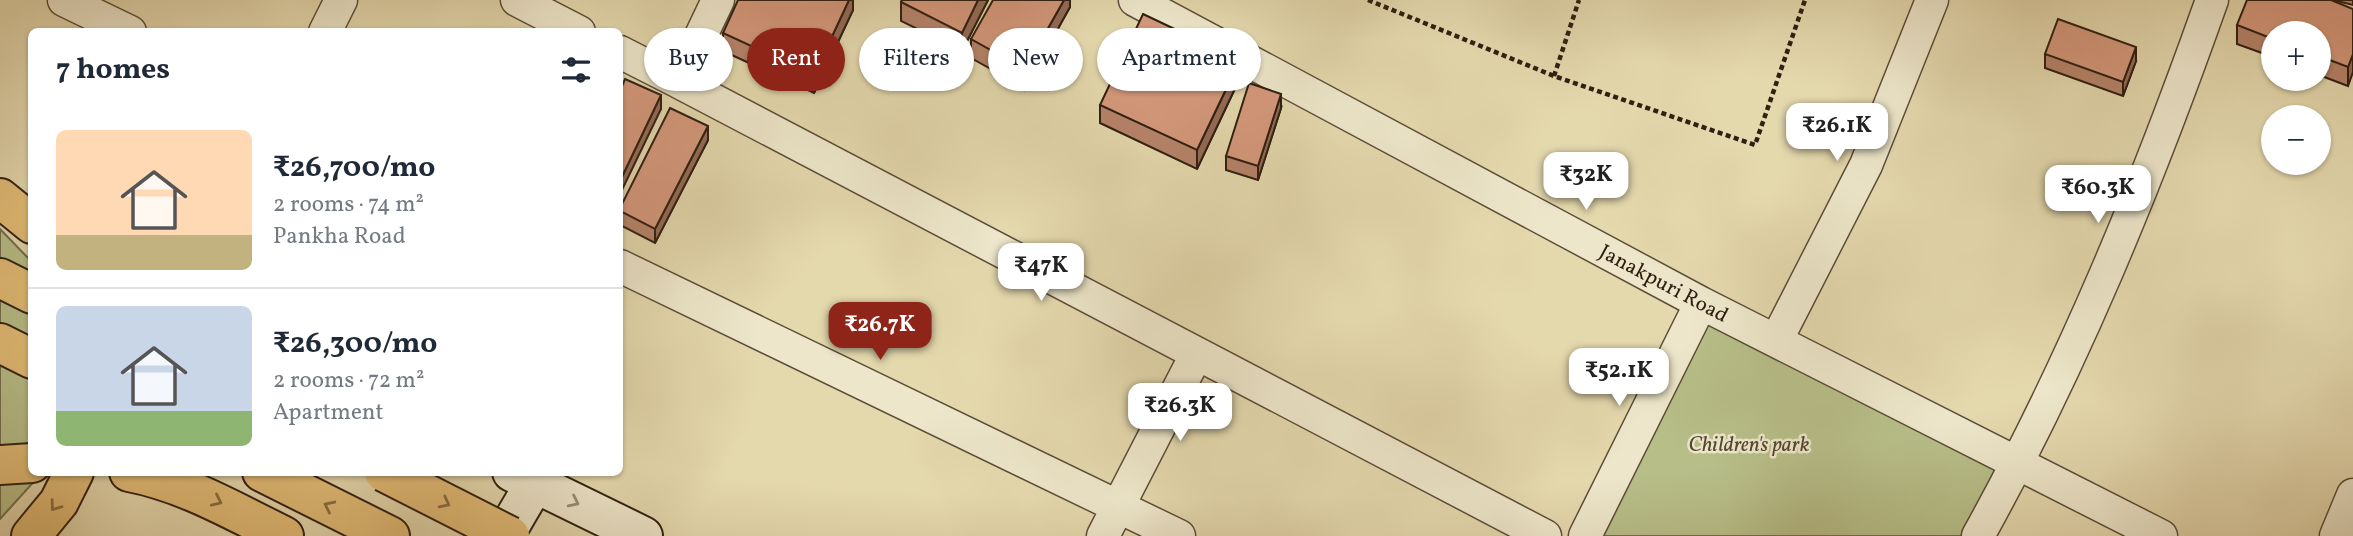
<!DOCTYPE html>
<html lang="en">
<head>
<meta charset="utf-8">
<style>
  body { margin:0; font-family:Vollkorn,serif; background:#f6f6f7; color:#1f2937; height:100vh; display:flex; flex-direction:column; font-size:26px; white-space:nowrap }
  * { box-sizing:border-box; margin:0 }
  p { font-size:23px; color:#747a83 }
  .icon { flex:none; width:38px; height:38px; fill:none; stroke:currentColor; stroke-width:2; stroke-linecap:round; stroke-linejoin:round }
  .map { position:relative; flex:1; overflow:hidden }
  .sheet { position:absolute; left:28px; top:28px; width:595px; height:448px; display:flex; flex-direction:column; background:#fff; border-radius:10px; box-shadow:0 2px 5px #0004 }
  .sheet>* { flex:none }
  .hud { position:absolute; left:644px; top:28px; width:665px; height:63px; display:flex; gap:14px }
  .controls { position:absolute; left:2261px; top:21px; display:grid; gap:14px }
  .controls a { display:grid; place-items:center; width:70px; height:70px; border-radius:50%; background:#fff; box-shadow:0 2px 5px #0004; font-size:35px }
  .price { position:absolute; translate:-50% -60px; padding:0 16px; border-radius:14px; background:#fff; color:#222; font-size:23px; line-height:46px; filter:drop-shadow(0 2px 4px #0008) }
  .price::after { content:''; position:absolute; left:50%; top:42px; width:21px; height:16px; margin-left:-10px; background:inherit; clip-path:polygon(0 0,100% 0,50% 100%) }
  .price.selected { background:#8f2418; color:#fff }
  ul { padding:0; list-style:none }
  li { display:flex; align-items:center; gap:21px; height:175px; padding:0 28px }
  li+li { border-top:2px solid #e0e1e3 }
  li span { display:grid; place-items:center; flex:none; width:196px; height:140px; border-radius:10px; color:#555 }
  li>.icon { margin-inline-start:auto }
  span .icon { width:84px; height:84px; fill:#fffc; stroke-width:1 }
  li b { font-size:30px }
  h2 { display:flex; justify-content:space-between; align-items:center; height:84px; padding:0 28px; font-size:30px }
  .tag { padding:0 24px; border-radius:32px; background:#fff; box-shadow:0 2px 5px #0004; font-size:24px; line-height:63px }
  .tag.selected { background:#8f2418; color:#fff }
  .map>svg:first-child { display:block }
  .green { fill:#b7be88; stroke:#736e4c; stroke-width:2 }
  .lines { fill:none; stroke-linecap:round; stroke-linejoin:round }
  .street-casing { stroke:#5c4d38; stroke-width:35 }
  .secondary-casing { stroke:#2f1f11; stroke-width:42 }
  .primary-casing { stroke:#2f1f11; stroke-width:42 }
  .path { stroke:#2f1f11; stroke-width:4.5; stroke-dasharray:5 3.5; stroke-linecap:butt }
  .street { stroke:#ede6ca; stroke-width:32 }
  .secondary { stroke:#ede6ca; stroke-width:38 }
  .primary { stroke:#e2bc76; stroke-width:38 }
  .primary-bridge-casing { stroke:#2f1f11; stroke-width:42; stroke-linecap:butt }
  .primary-bridge { stroke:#e2bc76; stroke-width:38 }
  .wall { fill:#b6836a; stroke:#2f1f11; stroke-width:2 }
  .shaded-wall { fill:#946a56; stroke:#2f1f11; stroke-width:2 }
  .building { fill:#d4987b; stroke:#2f1f11; stroke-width:2 }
  .oneway { stroke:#886e44 }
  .oneway2 { stroke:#988c77 }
  .labels { text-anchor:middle; stroke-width:5; stroke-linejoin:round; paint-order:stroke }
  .street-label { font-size:21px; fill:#2f1f11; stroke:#ede6ca }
  .park-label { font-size:21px; font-style:italic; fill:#51472f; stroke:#ede6ca }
</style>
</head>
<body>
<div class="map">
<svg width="2353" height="536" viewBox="0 0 2353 536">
  <rect width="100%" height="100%" fill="#e4d8ad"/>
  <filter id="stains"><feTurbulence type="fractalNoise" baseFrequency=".00286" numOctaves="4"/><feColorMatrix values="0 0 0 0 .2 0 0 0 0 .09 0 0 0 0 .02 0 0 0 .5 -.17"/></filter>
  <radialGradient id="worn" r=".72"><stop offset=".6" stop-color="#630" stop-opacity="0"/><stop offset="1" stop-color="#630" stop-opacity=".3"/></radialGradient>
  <path class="green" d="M0,229l31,32 1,211 8,3 -40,44z
    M1707,321l295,146 -38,69h-361z"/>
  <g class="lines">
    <g class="street-casing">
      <path id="street" d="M64,0l66,32
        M517,0l62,32
        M718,0l-39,82 866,454
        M1135,0l566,303 460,233
        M325,32l16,-32
        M620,52l59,30
        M620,266l559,270
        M1776,341l90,-176 66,-165
        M1103,536l93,-181
        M1585,536l116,-233
        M1978,536c95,-171 169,-352 234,-536
        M2336,536l17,-41"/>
    </g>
    <g class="secondary-casing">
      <path id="secondary" d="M512,472l131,64
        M504,536l31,-53"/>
    </g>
    <g class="primary-casing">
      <path id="primary" d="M0,198l32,26
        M0,278l32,16
        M0,343l32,16
        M0,465l32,-2
        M129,472c57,11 104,39 155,64
        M262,472l128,64
        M31,536l28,-34 15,-30"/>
    </g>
    <path class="path" d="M1368,0l186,76 201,69 50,-145
      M1554,76l25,-76"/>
    <use href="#street" class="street"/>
    <use href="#secondary" class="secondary"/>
    <use href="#primary" class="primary"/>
    <g class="primary-bridge-casing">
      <path id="primary-bridge" d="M384,472l126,64"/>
    </g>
    <use href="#primary-bridge" class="primary-bridge"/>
  </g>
  <path class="wall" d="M853,0v10l-39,83 -91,-42v-18z
    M902,0h86l-26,51 -61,-30v-19z
    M1070,0v7l-45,81 -54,-30v-19z
    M2333,0h20v5z
    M2353,9l-5,77 -29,-11v-42h-46v24l-36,-13v-19z
    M2045,54l91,7 -13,35 -78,-28z
    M1240,78l-43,91 -97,-46v-18z
    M1281,108l-23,72 -32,-10v-14z
    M708,140l-53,103 -35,-18v-17z"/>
  <path class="shaded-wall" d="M849,0h4v10l-39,83v-18z
    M978,0h10l-26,51v-18z
    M1064,0h6v7l-45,81v-19z
    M2136,47v14l-13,35v-14z
    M2353,54v18l-5,14v-19z
    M1240,60v18l-43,91v-19z
    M1281,94v14l-23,72v-14z
    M661,95v14l-41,85v-13z
    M708,126v14l-53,103v-14z"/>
  <path class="building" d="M738,0h111l-35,75 -91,-42z
    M902,0h76l-16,33 -61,-31z
    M993,0h71l-39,69 -54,-30z
    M2247,0h84l22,9v45l-5,13 -29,-11v-23h-46v6l-36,-14z
    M1143,14l97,46 -43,90 -97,-45z
    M2058,19l78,28 -13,35 -78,-28z
    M625,79l36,16 -41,86v-90z
    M1249,83l32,11 -23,72 -32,-10z
    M670,108l38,18 -53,103 -35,-18v-3z"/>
  <defs><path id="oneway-chevron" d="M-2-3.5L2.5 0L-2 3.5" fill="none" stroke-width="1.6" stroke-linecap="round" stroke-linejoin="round" transform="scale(1.75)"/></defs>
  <g class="oneway">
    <use href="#oneway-chevron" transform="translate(217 501) rotate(25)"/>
    <use href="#oneway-chevron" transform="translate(445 503) rotate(27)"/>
    <use href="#oneway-chevron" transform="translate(55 506) rotate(126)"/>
    <use href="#oneway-chevron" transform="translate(329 506) rotate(-154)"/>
  </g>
  <use class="oneway2" href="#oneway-chevron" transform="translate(574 502) rotate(26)"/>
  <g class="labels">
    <g class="street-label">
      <text transform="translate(1664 283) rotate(28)" y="7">Janakpuri Road</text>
    </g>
    <g class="park-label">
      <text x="1749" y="451">Children's park</text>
    </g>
  </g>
  <rect width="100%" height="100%" filter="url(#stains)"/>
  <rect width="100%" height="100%" fill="url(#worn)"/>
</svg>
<div class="controls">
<a>+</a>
<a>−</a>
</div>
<b class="price" style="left:1837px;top:163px">₹26.1K</b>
<b class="price" style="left:1586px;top:212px">₹32K</b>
<b class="price" style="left:2098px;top:225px">₹60.3K</b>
<b class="price" style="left:1041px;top:303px">₹47K</b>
<b class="price selected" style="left:880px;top:362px">₹26.7K</b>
<b class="price" style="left:1619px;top:408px">₹52.1K</b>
<b class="price" style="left:1180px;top:443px">₹26.3K</b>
<div class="hud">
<a class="tag">Buy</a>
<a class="tag selected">Rent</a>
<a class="tag">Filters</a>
<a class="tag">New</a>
<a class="tag">Apartment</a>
</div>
<section class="sheet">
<h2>7 homes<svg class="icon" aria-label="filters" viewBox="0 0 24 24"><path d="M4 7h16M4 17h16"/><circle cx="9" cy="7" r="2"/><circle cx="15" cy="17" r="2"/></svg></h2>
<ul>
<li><span style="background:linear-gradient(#ffd9b3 75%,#c2b280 0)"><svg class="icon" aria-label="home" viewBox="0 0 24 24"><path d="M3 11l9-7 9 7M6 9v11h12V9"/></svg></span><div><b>₹26,700/mo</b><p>2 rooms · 74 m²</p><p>Pankha Road</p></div></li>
<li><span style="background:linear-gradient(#c9d6e8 75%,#8fb573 0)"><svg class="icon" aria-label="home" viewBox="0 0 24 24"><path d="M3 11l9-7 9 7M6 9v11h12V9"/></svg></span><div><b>₹26,300/mo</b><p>2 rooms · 72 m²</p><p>Apartment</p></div></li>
</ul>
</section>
</div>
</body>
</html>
